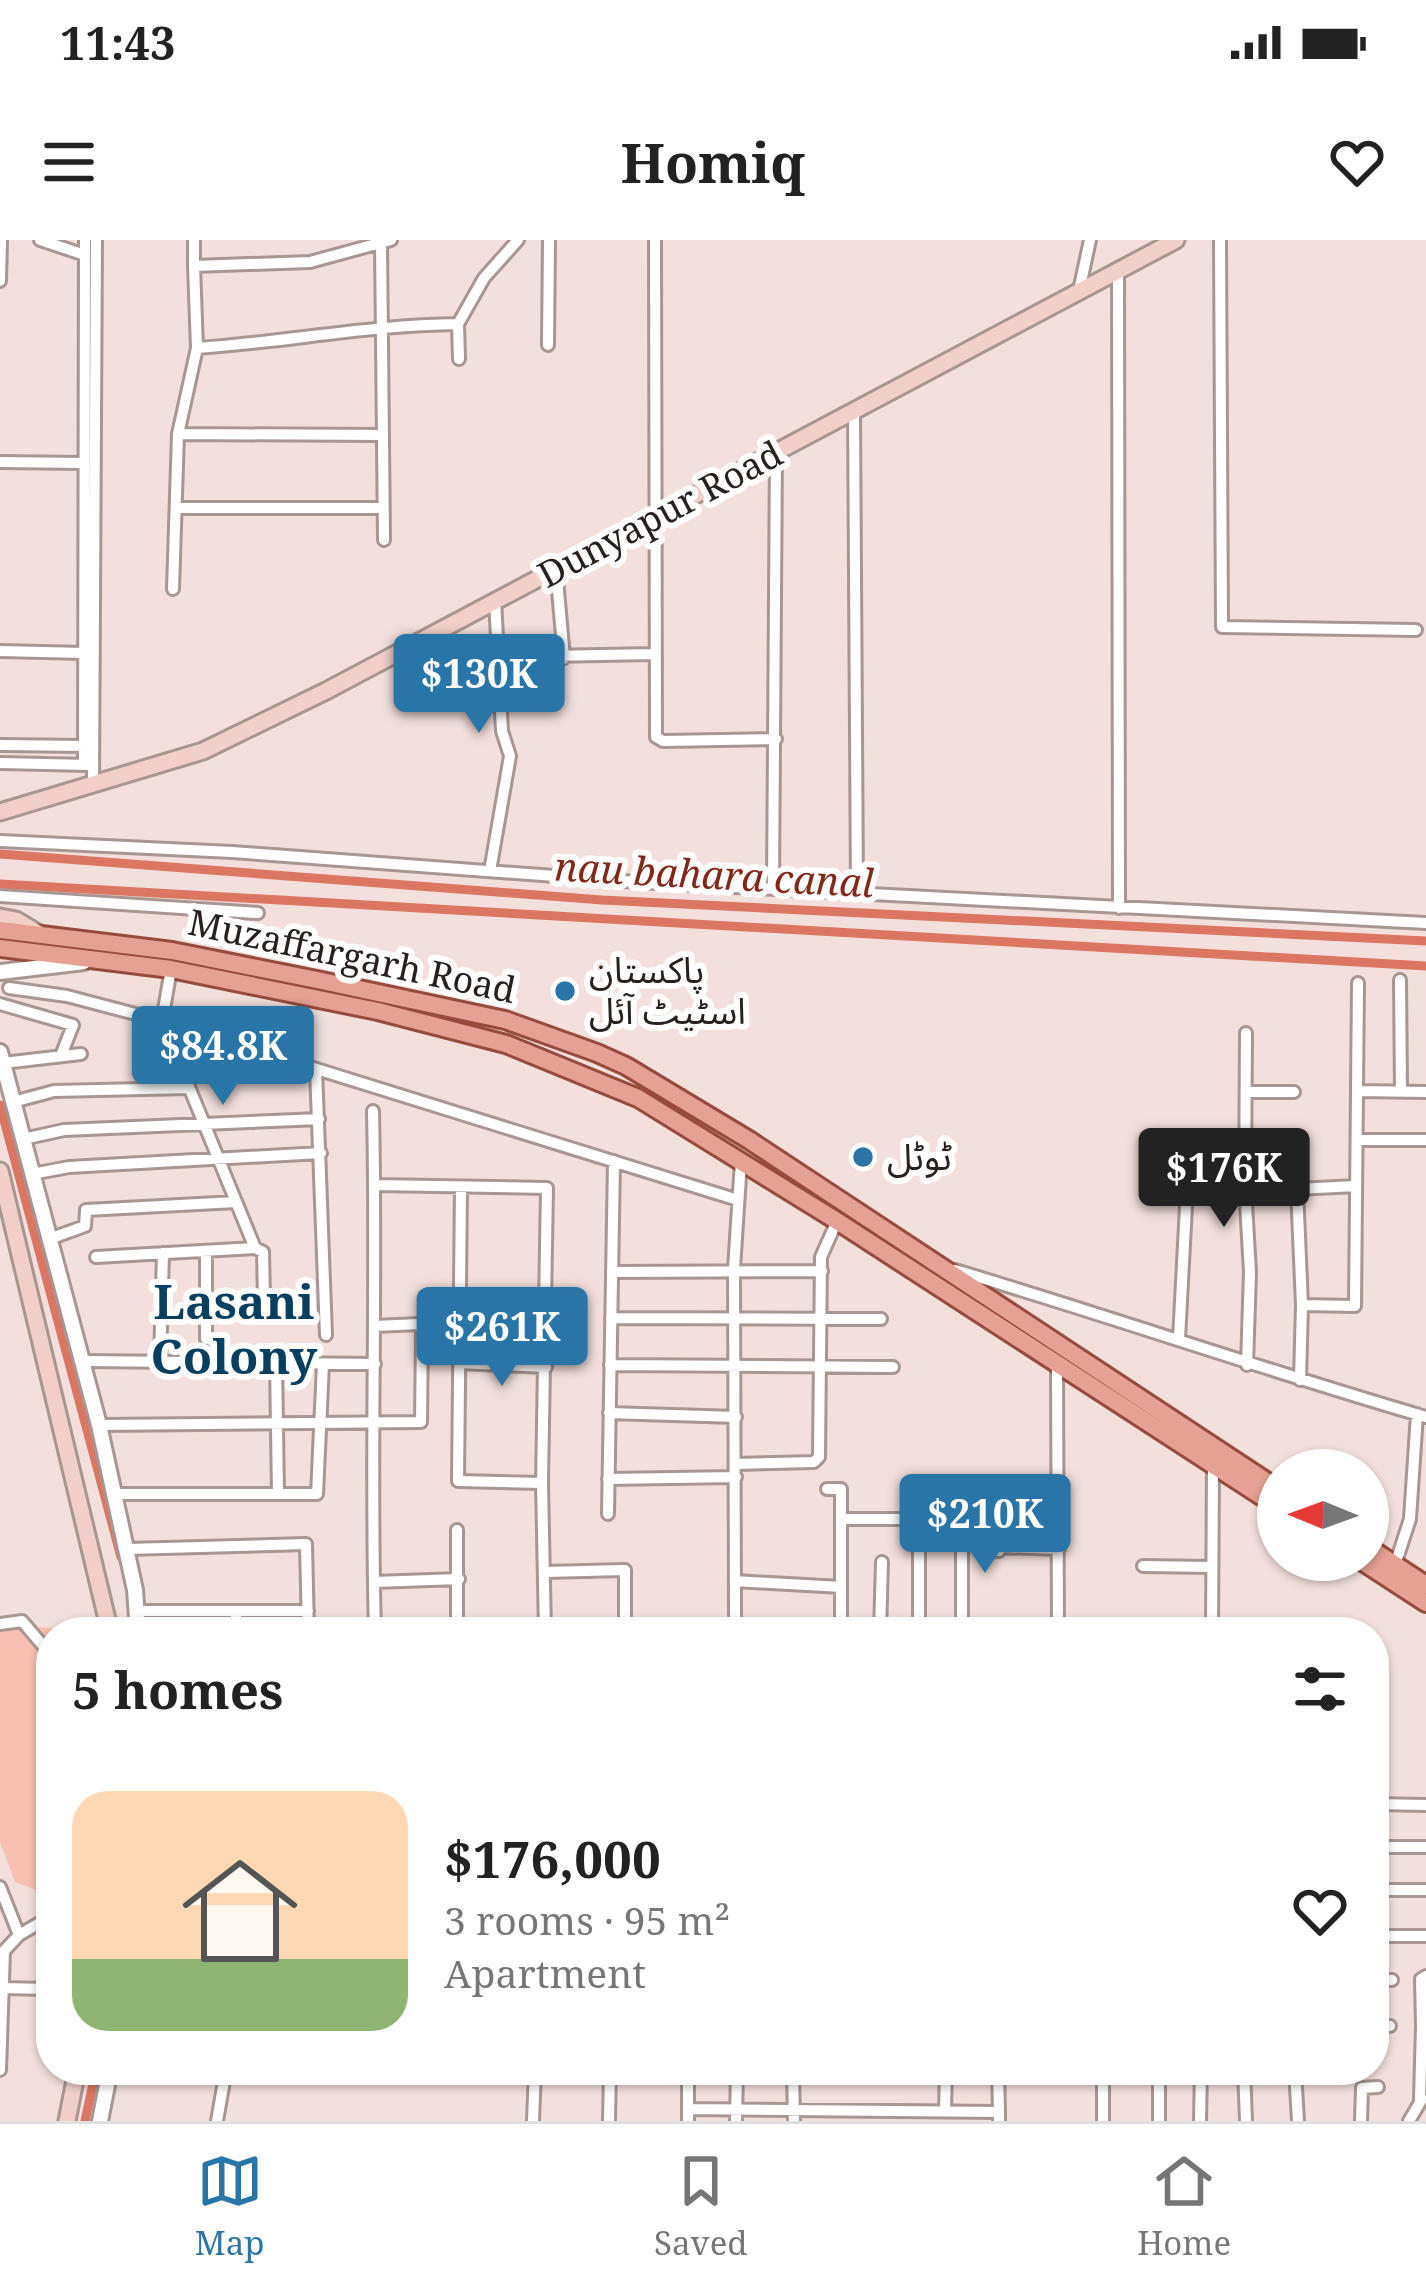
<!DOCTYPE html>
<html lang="en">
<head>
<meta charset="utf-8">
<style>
  body { margin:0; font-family:"Noto Serif","Noto Sans Arabic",serif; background:#f2f2f2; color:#222; height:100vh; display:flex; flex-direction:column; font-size:45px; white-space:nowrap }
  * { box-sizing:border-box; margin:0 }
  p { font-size:39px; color:#767676 }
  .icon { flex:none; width:66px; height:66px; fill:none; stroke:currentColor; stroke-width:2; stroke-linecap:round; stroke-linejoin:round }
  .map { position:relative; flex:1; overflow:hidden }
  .sheet { position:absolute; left:36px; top:1377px; width:1353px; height:468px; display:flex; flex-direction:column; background:#fff; border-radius:48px; box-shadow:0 3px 9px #0004 }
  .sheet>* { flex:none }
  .needle { width:78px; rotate:271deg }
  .buttons { position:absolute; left:1257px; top:1209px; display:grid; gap:24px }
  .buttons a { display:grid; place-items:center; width:132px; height:132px; border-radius:50%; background:#fff; box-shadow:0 3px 9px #0004; font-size:60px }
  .price { position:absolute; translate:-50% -102px; padding:0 27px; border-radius:12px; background:#2a75a8; color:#fff; font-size:39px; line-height:78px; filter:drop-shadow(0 3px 6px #0008) }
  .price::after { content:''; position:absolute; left:50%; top:72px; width:36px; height:27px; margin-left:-18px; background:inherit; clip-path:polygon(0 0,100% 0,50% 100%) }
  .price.on { background:#222; color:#fff }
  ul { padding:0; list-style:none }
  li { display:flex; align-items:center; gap:36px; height:300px; padding:0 36px }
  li+li { border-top:3px solid #e0e0e0 }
  li span { display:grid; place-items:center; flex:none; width:336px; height:240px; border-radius:36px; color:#555 }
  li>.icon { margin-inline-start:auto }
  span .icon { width:144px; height:144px; fill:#fffc; stroke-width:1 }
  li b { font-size:51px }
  h2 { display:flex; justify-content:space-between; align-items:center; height:144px; padding:0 36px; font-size:51px }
  .status { display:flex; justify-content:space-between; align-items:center; height:84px; padding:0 60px; background:#fff; direction:ltr }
  .status svg { height:33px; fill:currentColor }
  header { display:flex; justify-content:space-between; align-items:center; height:156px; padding:0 36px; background:#fff; font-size:54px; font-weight:700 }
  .menu { display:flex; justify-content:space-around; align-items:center; height:168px; border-top:3px solid #e0e0e0; background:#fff; font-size:33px; color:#767676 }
  .menu a { display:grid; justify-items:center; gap:6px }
  .menu .on { color:#2a75a8 }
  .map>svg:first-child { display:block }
  .green { fill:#f8bfb2 }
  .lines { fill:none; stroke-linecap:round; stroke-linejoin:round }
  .canal { stroke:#db7662; stroke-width:9 }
  .minor-casing { stroke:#a89692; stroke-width:16 }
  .tertiary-casing { stroke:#a89692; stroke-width:20 }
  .secondary-casing { stroke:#a89692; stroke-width:21 }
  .primary-casing { stroke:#964b3c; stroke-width:22 }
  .minor { stroke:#fff; stroke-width:10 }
  .tertiary { stroke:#fff; stroke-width:14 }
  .secondary { stroke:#f2d0c9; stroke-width:15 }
  .primary { stroke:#e4a194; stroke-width:16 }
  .poi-dot { fill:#2a75a8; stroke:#fff; stroke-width:4.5 }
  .labels { text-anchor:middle; stroke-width:12; stroke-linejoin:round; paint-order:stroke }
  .street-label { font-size:36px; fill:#27201e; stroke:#fff }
  .poi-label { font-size:36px; fill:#27201e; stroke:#fff; text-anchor:start }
  .water-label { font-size:39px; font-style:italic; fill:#832818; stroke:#fff }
  .district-label { font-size:48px; font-weight:bold; fill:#073f61; stroke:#fff }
</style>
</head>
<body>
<div class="status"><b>11:43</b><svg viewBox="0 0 49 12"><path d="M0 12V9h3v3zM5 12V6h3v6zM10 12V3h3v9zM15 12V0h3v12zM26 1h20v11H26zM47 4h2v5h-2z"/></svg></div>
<header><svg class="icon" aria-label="menu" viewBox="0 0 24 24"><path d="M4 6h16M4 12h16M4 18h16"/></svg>Homiq<svg class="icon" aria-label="heart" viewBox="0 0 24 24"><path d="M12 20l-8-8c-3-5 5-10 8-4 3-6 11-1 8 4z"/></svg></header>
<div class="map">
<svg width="1426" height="1881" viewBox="0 0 1426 1881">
  <rect width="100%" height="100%" fill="#f3e0dc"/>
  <path class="green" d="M0,1383l87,9h-36v264l-36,-14 -15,-40z"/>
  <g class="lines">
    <path class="canal" d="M0,614l602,46 824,41
      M0,644l1426,82
      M0,865l121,452
      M85,1881l11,-51"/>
    <g class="minor-casing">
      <path id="minor" d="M40,0l45,15
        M194,0v26l116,-4 81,-22
        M655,0l1,497 7,4 113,-2
        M1220,0l2,387 194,3
        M381,3l3,297
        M1118,31l1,637
        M0,41l1,-41
        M1079,51l11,-51
        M458,84l26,-46 34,-38
        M548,105l1,-105
        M197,108c88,-6 173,-23 261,-24l1,35
        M854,172l3,479
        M178,194l204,1
        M0,222l84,1
        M176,268h207
        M556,328l8,90
        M173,349l5,-155 19,-86 -3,-82
        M0,411l84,2
        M499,417l155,-3
        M0,505l87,1
        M0,523l89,2
        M84,525l1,-525
        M93,544l3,-544
        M0,601l232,11 390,29 804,42
        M490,631l20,-115 -8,-25 -7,-131
        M773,646l3,-433
        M0,656l258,17
        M171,729l-9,52 93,227 8,4 1,47
        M1400,740l1,111
        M1358,743l-1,108 69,1
        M9,748l58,8 95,25 576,179
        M0,764l73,21 -11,28
        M3,823l78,-9
        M316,829l10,266
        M1247,852h47
        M13,862l41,-11 135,-3
        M373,871c4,174 -3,347 2,521
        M23,899l41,-9 255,-11
        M1357,900h69
        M1246,901l49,-1
        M741,921l-7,108 1,346 1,12h21l1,5
        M32,934l37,-7 252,-14
        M375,945l172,3 -5,295 3,149
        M1245,946l1,-153
        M461,947l-3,294 84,2
        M49,999l36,-13 1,-16 150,-8
        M96,1017l159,-9
        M955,1030c157,47 313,101 471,147
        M612,1032l210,-1
        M1302,1065l-5,-116 59,-3
        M611,1078l270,1
        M206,1099v-88
        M1179,1099l7,-133 -3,-51
        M82,1121l293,3
        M160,1122l3,-109
        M276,1123l2,131
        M459,1123l87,4
        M1057,1123l1,269
        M610,1125l283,2
        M1247,1125l3,-93 -5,-86 52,3
        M1300,1140l2,-75 53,1 2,-215
        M609,1173l127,4
        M99,1185l322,-3 1,-92 -3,-6 -44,2
        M736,1224l78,-2 5,-5 2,-200 16,-36
        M608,1239l128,-2
        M827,1249h14v143
        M114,1254h203l6,-130
        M608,1274l6,-353
        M841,1279h218
        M962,1279v113
        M457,1290v102
        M999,1307l60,2
        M127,1309l179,-5 2,88
        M983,1310l16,1v-32
        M1395,1325l15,-46 7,-105
        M1143,1326l69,1
        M545,1332l80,-2v62
        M735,1341l106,6
        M374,1342l85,-3
        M137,1371h171
        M236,1372v20
        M0,1384l22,-3 29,34
        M1117,1386v6
        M693,1387h43
        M757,1387h41v5
        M880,1392l2,-70
        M919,1392v-113
        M1212,1392l1,-166
        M1374,1564l52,1
        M1374,1607h52
        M0,1647l19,48
        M1374,1650h52
        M44,1665l7,22
        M1384,1696h42
        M1374,1740h18
        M0,1748l51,1
        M50,1749l1,-33
        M1374,1786h16
        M1422,1786l-1,-47 5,-3
        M0,1830l4,-119 15,-16 29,-17
        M688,1830v39
        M793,1830l1,51
        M998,1830l1,42
        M1103,1830v51
        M1244,1830l2,51
        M1295,1830l3,51
        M1295,1831l34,-1
        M1420,1859l2,-73h4
        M945,1871l1,-41
        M217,1881l9,-51
        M533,1881l2,-51
        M609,1881l1,-51
        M688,1881v-12l311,3v9
        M736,1881l1,-51
        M1159,1881v-51
        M1200,1881l1,-51
        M1361,1881l1,-33 16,-1
        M1409,1881l13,-22"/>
    </g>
    <g class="tertiary-casing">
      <path id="tertiary" d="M0,732l84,-10
        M0,812l99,373 36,165 3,42
        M100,1881l10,-51"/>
    </g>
    <g class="secondary-casing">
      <path id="secondary" d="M0,572l203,-61 123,-60 850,-451
        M0,677l16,3 25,15
        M0,931l110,461
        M67,1881l10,-51"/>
    </g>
    <g class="primary-casing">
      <path id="primary" d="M0,690l172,21 145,29 188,40 92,33 29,13 123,74 529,349
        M0,708l171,21 207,42 128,33 132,54 199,123 441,286
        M1368,1307l58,38
        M1360,1320l66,43"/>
    </g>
    <use href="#minor" class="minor"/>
    <use href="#tertiary" class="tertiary"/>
    <use href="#secondary" class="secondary"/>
    <use href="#primary" class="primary"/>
  </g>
  <g class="poi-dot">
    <circle cx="565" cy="751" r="12"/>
    <circle cx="863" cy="917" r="12"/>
  </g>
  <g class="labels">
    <g class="street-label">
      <text transform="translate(660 274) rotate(-28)" y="13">Dunyapur Road</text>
      <text transform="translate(352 716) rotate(12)" y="13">Muzaffargarh Road</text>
    </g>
    <g class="poi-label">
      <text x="589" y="743">پاکستان<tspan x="589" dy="41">اسٹیٹ آئل</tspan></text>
      <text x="887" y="930">ٹوٹل</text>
    </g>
    <g class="water-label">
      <text transform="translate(714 635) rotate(3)" y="14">nau bahara canal</text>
    </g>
    <g class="district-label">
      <text x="234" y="1079">Lasani<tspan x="234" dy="55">Colony</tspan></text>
    </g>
  </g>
</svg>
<div class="buttons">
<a><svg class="needle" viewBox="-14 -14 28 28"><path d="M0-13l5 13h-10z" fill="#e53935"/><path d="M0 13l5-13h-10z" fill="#767676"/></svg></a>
</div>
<b class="price" style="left:479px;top:496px">$130K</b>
<b class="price" style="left:223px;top:868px">$84.8K</b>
<b class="price on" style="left:1224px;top:990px">$176K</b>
<b class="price" style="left:502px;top:1149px">$261K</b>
<b class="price" style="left:985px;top:1336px">$210K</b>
<section class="sheet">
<h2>5 homes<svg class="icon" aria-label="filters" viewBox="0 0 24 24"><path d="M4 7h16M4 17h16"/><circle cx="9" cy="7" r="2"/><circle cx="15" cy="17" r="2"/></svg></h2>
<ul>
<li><span style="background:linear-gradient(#ffd9b3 70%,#8fb573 0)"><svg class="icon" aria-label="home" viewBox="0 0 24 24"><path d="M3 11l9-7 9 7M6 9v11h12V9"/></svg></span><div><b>$176,000</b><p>3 rooms · 95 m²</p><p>Apartment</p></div><svg class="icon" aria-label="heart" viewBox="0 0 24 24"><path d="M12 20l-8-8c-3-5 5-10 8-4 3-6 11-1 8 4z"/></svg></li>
</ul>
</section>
</div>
<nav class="menu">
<a class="on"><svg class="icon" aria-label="map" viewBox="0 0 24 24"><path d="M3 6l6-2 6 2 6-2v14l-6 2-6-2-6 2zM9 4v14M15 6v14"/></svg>Map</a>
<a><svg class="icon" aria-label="saved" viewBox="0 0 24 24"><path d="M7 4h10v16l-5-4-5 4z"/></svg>Saved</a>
<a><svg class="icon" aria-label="home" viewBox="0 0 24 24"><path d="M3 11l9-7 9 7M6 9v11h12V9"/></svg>Home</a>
</nav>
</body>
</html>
